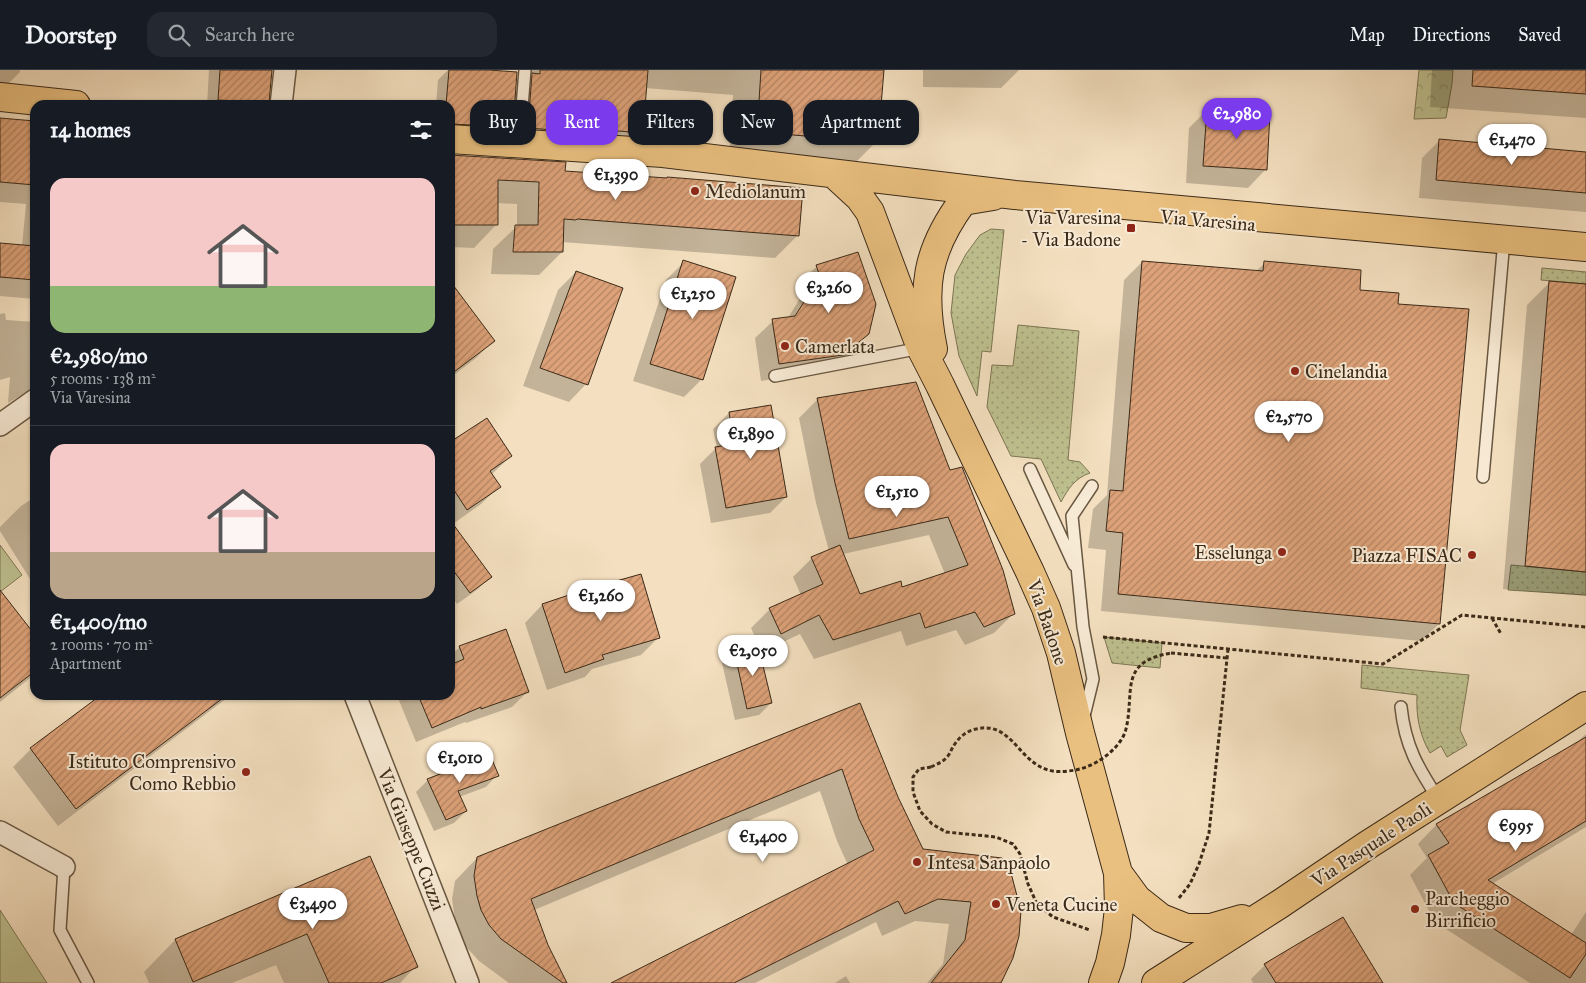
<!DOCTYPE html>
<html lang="en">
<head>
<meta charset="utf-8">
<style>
  body { margin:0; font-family:"IM FELL Great Primer",serif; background:#242831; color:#f1f3f6; height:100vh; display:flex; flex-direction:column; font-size:19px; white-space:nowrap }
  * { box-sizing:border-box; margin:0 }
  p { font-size:16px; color:#9ea1a6 }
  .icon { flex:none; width:28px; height:28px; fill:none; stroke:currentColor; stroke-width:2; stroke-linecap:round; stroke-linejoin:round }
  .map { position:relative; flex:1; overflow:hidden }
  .panel { position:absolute; left:30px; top:30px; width:425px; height:600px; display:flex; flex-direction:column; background:#171b24; border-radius:15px; box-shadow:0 1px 4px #0004 }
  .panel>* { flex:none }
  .guide { position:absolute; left:470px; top:30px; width:475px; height:45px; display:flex; gap:10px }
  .price { position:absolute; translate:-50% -42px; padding:0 11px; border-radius:18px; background:#fff; color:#222; font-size:16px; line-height:32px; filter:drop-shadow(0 1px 2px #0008) }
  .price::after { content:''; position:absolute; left:50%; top:30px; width:15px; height:11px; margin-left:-8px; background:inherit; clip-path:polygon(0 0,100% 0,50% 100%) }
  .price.current { background:#7c3aed; color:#fff }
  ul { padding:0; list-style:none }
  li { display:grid; align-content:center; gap:10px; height:265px; padding:0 20px }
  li+li { border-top:1px solid #363941 }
  li span { display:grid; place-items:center; height:155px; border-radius:15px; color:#555 }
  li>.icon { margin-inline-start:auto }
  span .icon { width:90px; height:90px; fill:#fffc; stroke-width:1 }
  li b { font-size:21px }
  h2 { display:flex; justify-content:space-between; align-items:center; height:60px; padding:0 20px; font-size:21px }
  .chip { padding:0 18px; border-radius:15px; background:#171b24; box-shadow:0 1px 4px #0004; font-size:18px; line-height:45px }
  .chip.current { background:#7c3aed; color:#fff }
  header { display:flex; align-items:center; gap:30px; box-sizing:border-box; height:70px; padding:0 25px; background:#171b24; border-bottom:1px solid #363941 }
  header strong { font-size:24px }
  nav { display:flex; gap:28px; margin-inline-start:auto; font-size:18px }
  .search { width:350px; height:45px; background:#242831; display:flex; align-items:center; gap:12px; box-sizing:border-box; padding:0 18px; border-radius:15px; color:#9ea1a6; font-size:19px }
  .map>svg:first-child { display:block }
  .grass { fill:url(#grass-dots); stroke:#7d7654 }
  .forest { fill:url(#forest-crowns); stroke:#7d7654 }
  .pitch { fill:#bfc190; stroke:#7d7654 }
  .shadow { fill:#0003; fill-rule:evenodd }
  .building { fill:url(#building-hatch); stroke:#3b2a18 }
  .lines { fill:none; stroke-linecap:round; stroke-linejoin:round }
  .service-casing { stroke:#695842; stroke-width:14 }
  .minor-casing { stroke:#695842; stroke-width:24 }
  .primary-casing { stroke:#3b2a18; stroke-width:30 }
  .path { stroke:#3b2a18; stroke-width:3; stroke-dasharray:4 2.5; stroke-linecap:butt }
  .service { stroke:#f8ebd6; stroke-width:11 }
  .minor { stroke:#f8ebd6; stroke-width:21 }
  .primary { stroke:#eac080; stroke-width:28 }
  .path-bridge { stroke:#3b2a18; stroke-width:3; stroke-dasharray:4 2.5; stroke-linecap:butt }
  .poi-dot { fill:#8f2418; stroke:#f8ebd6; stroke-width:2 }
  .labels { text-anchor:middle; stroke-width:4; stroke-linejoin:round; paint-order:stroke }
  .poi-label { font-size:19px; fill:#3b2a18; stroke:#f8ebd6; text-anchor:start }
  .street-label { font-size:19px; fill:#3b2a18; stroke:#f8ebd6 }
</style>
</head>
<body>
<header>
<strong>Doorstep</strong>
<div class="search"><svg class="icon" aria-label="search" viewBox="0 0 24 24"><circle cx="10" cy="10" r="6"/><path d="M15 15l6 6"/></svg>Search here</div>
<nav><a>Map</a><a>Directions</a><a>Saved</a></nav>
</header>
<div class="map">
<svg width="1586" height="913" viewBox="0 0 1586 913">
  <defs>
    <pattern id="grass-dots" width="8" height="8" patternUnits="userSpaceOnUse" patternTransform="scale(1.25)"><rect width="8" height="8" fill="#bfc190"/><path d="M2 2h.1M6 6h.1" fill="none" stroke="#9c9d75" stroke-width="1.8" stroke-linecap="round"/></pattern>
    <pattern id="forest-crowns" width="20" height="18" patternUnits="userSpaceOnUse" patternTransform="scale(1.25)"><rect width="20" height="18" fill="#bfc190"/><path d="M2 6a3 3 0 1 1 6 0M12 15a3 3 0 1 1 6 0" fill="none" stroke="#9c9d75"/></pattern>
    <pattern id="building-hatch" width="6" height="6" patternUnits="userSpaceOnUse" patternTransform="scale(1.25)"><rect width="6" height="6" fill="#dda279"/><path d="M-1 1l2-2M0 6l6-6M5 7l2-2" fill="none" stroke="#b48462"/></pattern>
  </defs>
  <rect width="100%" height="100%" fill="#f4e0c0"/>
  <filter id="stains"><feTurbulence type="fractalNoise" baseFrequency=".004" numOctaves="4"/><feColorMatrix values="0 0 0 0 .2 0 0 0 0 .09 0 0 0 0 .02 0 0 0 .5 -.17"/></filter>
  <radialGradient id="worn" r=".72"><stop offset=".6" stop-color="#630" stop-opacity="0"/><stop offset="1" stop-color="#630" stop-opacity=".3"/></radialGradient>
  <path class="grass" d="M991,159l13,1 -13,122 -9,-1 -5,45 -18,-40 -8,-43 4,-38 11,-21 14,-19z
    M1542,198l44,4v12l-45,-4z
    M1018,255l61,6 -11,129 12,2 10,11c-15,5 -22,16 -29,29l-20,-43 -30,-3 -24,-49 5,-42 21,1z
    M1511,495l75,7v23l-78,-5z
    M1104,567l58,6 -2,25 -48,-5z
    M1362,595l107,10 -9,55 7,15 -20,12 -6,-11 -11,7c-11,-19 -14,-38 -13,-58l-56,-7z"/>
  <path class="forest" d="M1419,0h34l-1,14 -6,34 -32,1z"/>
  <path class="pitch" d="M0,475l22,30 -22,17z
    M0,840l47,73h-47z"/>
  <path class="shadow" d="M0,0h20v2l-20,20z
    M209,0h63l-5,33 -2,2h-58z
    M448,0h26l40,23 11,-11 1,-12h357l-7,72 -28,28 -119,-10 4,-65 -88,-7 -4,45 -15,16 -113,-5 1,-20 -14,15 -50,-3v-31h-14l2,-25z
    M923,0h96l-18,18 -78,-1z
    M1432,0h154v48l-156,-11z
    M1207,40l58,60 -17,18 -62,-5 3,-55z
    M0,49l35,3v177l-35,-3v-52l22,2 4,-42 -26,-2z
    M1440,70l146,13v59l-167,-14 3,-40z
    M450,86l114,16 234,63 -23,23 -213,-16v10l-23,23 -48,-1 2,-25 24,-23v-22l-20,-1 -1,22 -22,23 -24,-1z
    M857,183l11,80 -37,38 -70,10 -6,-43 18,-17 15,-3 14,-23 -3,-11 17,-17z
    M684,192l18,117 -18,18 -51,-16 33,-101z
    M1142,192l113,10 10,-9 93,28 38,14 43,319 -18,17 -320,-30 5,-61 -18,-2 5,-39 14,-14 17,-215z
    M576,202l10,112 -17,18 -46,-16 35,-96z
    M1550,212l36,3v311l-83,-7 24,-284z
    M450,213l43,58 -17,17 -26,20z
    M5,243l1,7 29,2v65l-27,16 2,-26 -10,3v-66z
    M818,329l131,73 64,142 -19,19 -29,12 -9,-15 -50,16 -5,-15 -87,28 -14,-25 -38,18 -11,-24 19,-19 31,-14 -8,-18 19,-19 17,-7 -13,-48 -17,-85zM929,465l16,39 -43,14 -42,7 -17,-41z
    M729,343l57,84 -16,16 -59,10 -11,-59 17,-17 -4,-18z
    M450,374l61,12 -20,19 8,12 -18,17 -31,22z
    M35,427v90l-35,-56v-4l21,-21z
    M450,475l40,32 -12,12 -21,15 -7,-10z
    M640,506l19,61 -18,18 -49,14 -7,8 -38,13 -22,-67 17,-18z
    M0,530l35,37v37l-35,28z
    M757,576l14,57 -12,12 -24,5 -13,-57 12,-12z
    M460,577l67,45 -15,15 -46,16 -1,-1 -49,20 -18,-44 3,-3h49v-39z
    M103,625h128l-173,131 -45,-59 18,-18z
    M859,634l38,94 25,52 79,9 -1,124h-73l16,-19 6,-40 -34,-3 -33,15 -6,-14 -121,61h-141l234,-118 -11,-24 -17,-50 -286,119 13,35 19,38h-57l-30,-22 -12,-13 -8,-15 -4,-14 -3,-20 3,-18 22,-23z
    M1586,664v93l-94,57 79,51 15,-23v71h-56l-95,-61 -25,-47 17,-17 -9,-14 18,-19 139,-81z
    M497,705l-11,12 -27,10 7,14 -12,12 -20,8 -18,-39 12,-12z
    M369,788l47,108 -16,17h-116l-8,-18 -44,18h-83l-5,-11 31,-32z
    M1265,895l116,18h-128l-2,-4z
    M846,906l4,7h-15z"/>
  <path class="building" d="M220,0h52l-3,33 -51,-3z
    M449,0h40l28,2 -4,55 -63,-3v-19h-4z
    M540,0h108l-5,63 -76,-6v4l-39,-3 4,-55 8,1z
    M761,0h123l-6,72 -121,-10z
    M1473,0h113v24l-114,-8z
    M1207,39l63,4 -3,57 -64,-4z
    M0,48l35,3v64l-35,-3z
    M1439,69l147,13v41l-150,-13z
    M450,85l116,7 -1,9 102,7v-1l136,11 -4,48 -222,-17 -1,1 -12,-1 -1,33h-50l2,-27h23l1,-43 -41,-2v45h-48z
    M0,173l35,3v34l-35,-3z
    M858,182l18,52 -7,30 -20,16 1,4 -71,10 -7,-45 23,-3 25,-39 -4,-12z
    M683,190l53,17 -33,103 -53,-16z
    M1142,191l121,10 1,-10 97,9 -1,20 39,3 -1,11 71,5 -29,315 -322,-30 5,-61 -17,-2 4,-41 13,1z
    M576,201l47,17 -35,97 -48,-17z
    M450,211l45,60 -45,34z
    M1549,211l37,3v288l-61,-6z
    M916,312l34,88 12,-3 41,103 12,44 -31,13 -9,-15 -50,16 -5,-15 -87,27 -14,-25 -38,19 -12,-26 54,-24 -12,-27 29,-12 20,49 41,-13 1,6 66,-22 -20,-48 -99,22 -14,-56 -18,-85z
    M771,335l16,92 -61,11 -11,-61 19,-3 -5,-32z
    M487,348l25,38 -22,15 11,16 -34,23 -17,-26v-42z
    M450,450l42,57 -22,16 -20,-27z
    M641,504l19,64 -58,17 2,4 -39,14 -23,-69 39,-13z
    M0,520l35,45v36l-35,27z
    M506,559l23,63 -48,17v-2l-49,21 -14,-33h32v-30l14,-6 -5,-13z
    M758,575l14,58 -25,6 -13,-59z
    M101,625h126l-151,114 -46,-61z
    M860,633l38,94 25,52 79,9 9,15 10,38 -2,25 -6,22 -12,25h-70l34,-43 6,-38 -33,-3 -33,15 -7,-13 -164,82h-123l263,-133 -15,-31 -17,-50 -311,130 17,46 19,38h-4l-62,-44 -12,-14 -8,-15 -4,-14 -3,-20 3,-19z
    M1586,667v84l-98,59 98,63v11l-16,24 -116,-75 -26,-48 21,-12 -13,-19z
    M490,685l9,21 -41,15 9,20 -21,9 -19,-41z
    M370,786l48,111 -37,16h-52l-22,-49 -114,48 -18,-43z
    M1343,847l40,66h-107l-12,-19z"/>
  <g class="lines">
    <g class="service-casing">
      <path id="service" d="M519,74l6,-74
        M775,306l146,-28
        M1030,399l44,96
        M1483,407l21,-237
        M1401,637c4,39 17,61 38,93
        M1084,646l9,-37 -10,-52 -11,-111 20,-30
        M64,797l-4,63 28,53"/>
    </g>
    <g class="minor-casing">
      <path id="minor" d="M281,35l4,-35
        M0,355l35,-25
        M355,625l113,288
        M0,762l64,35"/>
    </g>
    <g class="primary-casing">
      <path id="primary" d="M0,27l76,8
        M450,69l213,14 352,42 571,52
        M834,104l26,24 10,14 51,136 19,37 90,187 16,36 15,45 19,80 38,140 1,35 -3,27 -6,28 -7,20
        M933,279c-12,-60 -7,-98 30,-148l30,-5
        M1118,803l19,26 24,19 25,10h25l31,-9
        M1156,913l124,-79 86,-58 220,-140"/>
    </g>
    <path class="path" d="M1492,548l9,16
      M1103,567l280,27 79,-49 124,12
      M1171,583l56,5
      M931,697l-12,2 -6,8v15l7,19 12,13 14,8 50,5 17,7 7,10 8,30 9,20 16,13 37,13
      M1179,828l11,-14 9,-20 10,-31 19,-184"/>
    <use href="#service" class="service"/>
    <use href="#minor" class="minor"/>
    <use href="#primary" class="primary"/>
    <path class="path-bridge" d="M931,697c6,-3 12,-5 16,-10 3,-3 4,-7 6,-10 5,-9 13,-16 23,-18 42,-10 43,49 92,42 12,-1 24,-5 35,-13 10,-7 20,-17 23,-29 9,-38 -8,-67 45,-76"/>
  </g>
  <g class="poi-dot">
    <circle cx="695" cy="121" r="5"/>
    <rect x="1126" y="153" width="10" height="10" rx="2.5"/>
    <circle cx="785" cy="276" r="5"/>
    <circle cx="1295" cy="301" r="5"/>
    <circle cx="1282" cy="482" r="5"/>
    <circle cx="1472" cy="485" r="5"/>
    <circle cx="246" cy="702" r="5"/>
    <circle cx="917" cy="792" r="5"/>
    <circle cx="996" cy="834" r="5"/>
    <circle cx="1415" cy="839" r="5"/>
  </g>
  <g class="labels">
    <g class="poi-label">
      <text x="705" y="128">Mediolanum</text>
      <text x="1121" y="154" text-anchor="end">Via Varesina<tspan x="1121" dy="22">- Via Badone</tspan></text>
      <text x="795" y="283">Camerlata</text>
      <text x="1305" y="308">Cinelandia</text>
      <text x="1272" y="489" text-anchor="end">Esselunga</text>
      <text x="1462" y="492" text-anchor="end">Piazza FISAC</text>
      <text x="236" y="698" text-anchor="end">Istituto Comprensivo<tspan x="236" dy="22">Como Rebbio</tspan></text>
      <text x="927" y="799">Intesa Sanpaolo</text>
      <text x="1425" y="835">Parcheggio<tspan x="1425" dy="22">Birrificio</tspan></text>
      <text x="1006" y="841">Veneta Cucine</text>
    </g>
    <g class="street-label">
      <text transform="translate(1208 150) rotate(5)" y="7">Via Varesina</text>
      <text transform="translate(1048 552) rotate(71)" y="7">Via Badone</text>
      <text transform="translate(412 769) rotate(68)" y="7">Via Giuseppe Cuzzi</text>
      <text transform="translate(1371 774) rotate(-33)" y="7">Via Pasquale Paoli</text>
    </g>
  </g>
  <rect width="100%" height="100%" filter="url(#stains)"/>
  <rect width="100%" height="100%" fill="url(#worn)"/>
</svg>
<b class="price current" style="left:1237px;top:70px">€2,980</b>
<b class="price" style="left:1512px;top:96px">€1,470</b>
<b class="price" style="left:616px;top:131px">€1,390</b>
<b class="price" style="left:829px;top:244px">€3,260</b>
<b class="price" style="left:693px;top:250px">€1,250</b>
<b class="price" style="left:1289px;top:373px">€2,570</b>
<b class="price" style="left:751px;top:390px">€1,890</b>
<b class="price" style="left:897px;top:448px">€1,510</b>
<b class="price" style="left:601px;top:552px">€1,260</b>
<b class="price" style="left:753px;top:607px">€2,050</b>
<b class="price" style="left:460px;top:714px">€1,010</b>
<b class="price" style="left:1516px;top:782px">€995</b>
<b class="price" style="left:763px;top:793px">€1,400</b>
<b class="price" style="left:313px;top:860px">€3,490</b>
<div class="guide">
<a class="chip">Buy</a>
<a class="chip current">Rent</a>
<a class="chip">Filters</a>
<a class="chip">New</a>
<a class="chip">Apartment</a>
</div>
<section class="panel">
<h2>14 homes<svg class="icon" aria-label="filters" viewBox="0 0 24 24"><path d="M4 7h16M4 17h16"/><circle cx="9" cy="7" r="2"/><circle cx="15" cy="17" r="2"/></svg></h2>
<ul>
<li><span style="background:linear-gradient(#f6c9c9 70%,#8fb573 0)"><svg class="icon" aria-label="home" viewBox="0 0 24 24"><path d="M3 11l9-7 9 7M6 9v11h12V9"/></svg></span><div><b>€2,980/mo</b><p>5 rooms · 138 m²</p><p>Via Varesina</p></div></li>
<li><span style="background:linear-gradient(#f6c9c9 70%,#b9a48a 0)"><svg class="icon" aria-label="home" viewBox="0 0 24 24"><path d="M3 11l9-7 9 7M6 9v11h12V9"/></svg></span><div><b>€1,400/mo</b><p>2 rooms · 70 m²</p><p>Apartment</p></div></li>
</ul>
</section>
</div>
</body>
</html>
